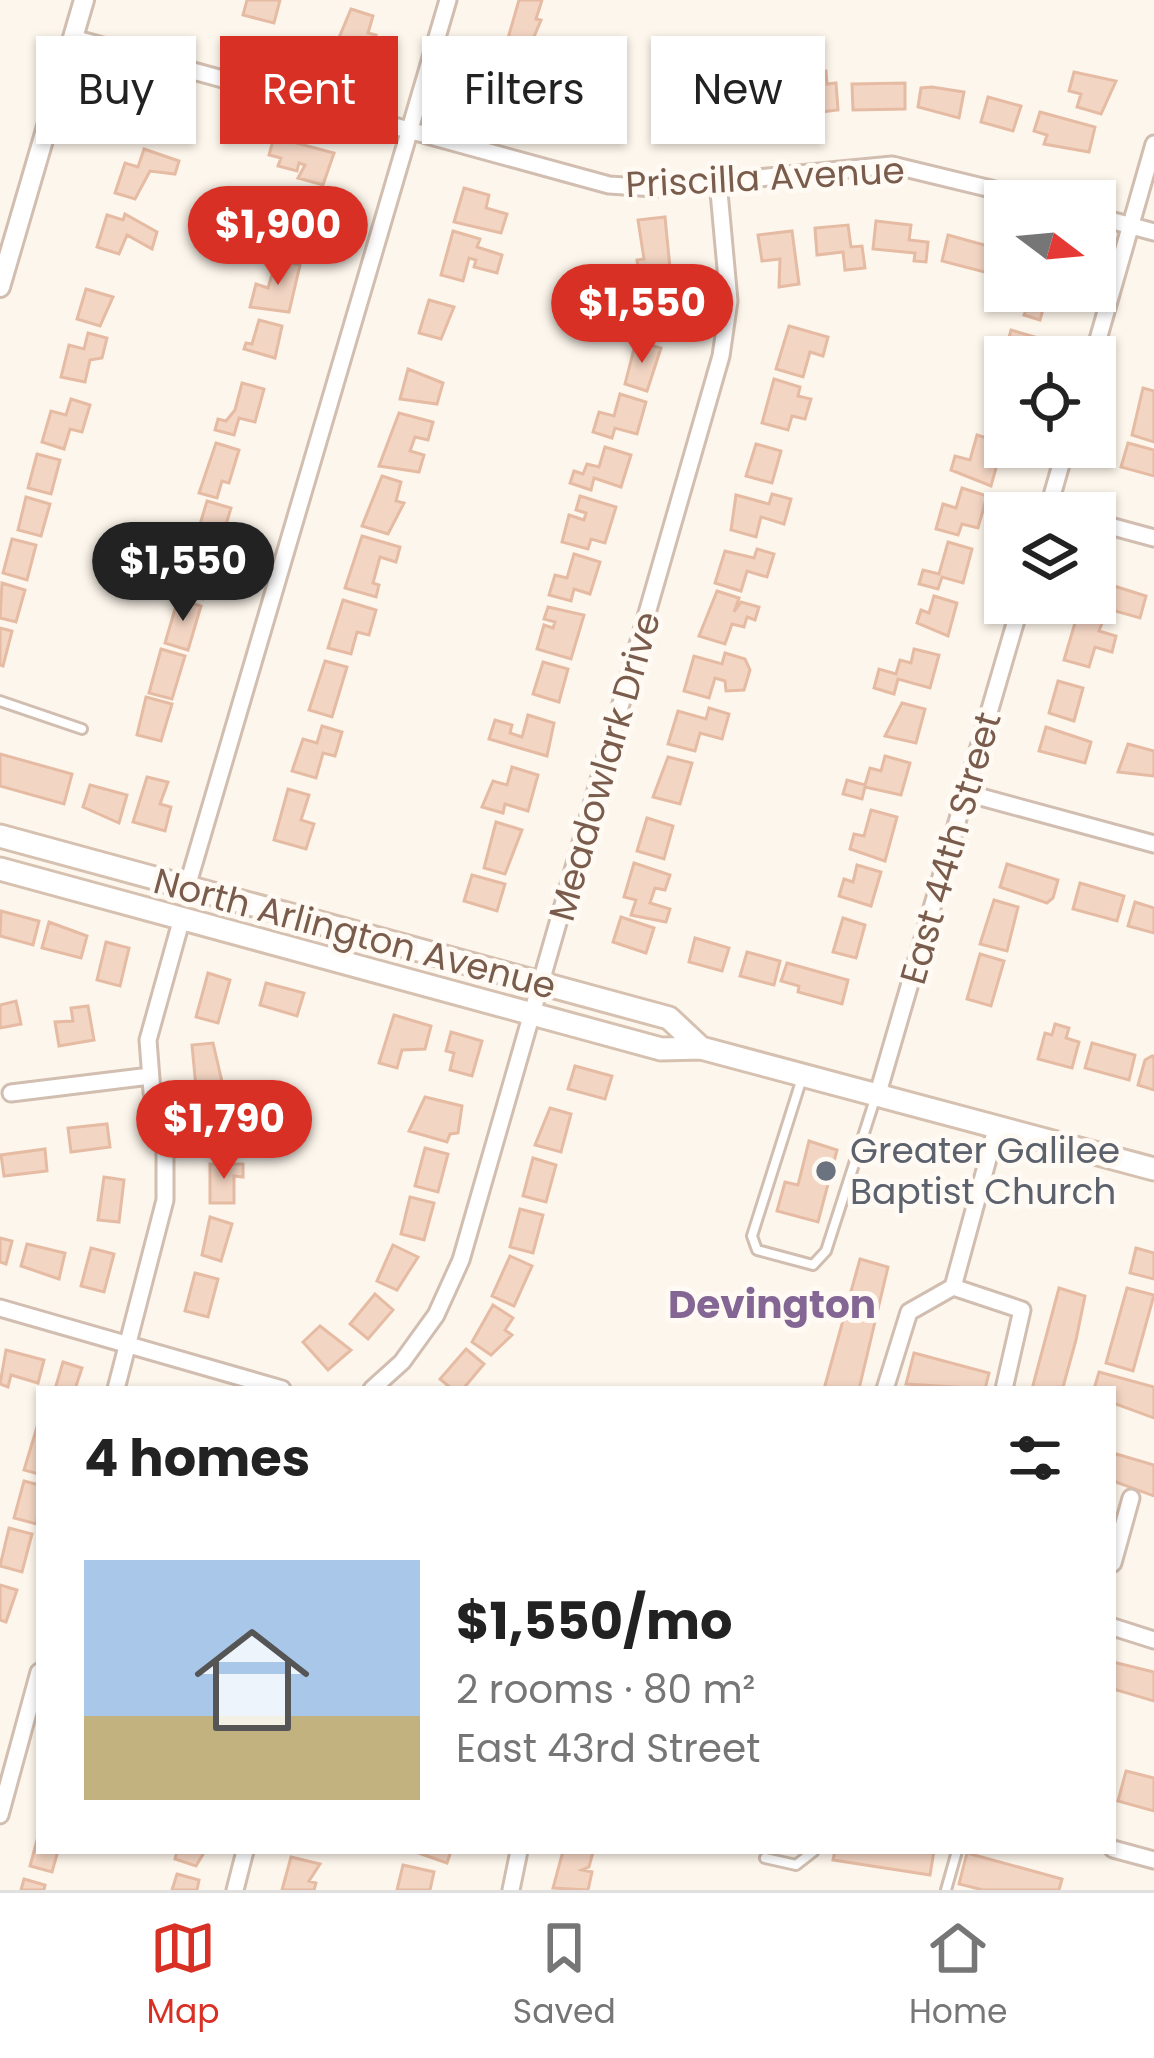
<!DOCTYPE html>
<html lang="en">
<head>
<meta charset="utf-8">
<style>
  body { margin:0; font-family:Poppins,sans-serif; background:#f6f6f6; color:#222; height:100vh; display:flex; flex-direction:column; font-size:45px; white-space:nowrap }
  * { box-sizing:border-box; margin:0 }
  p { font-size:39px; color:#767676 }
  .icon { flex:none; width:66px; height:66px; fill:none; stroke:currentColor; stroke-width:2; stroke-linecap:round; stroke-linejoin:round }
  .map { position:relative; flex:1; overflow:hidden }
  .side { position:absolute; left:36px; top:1386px; width:1080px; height:468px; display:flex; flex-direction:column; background:#fff; border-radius:0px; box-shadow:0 3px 9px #0004 }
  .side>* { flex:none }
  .top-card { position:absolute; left:36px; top:36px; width:1083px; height:108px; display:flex; gap:24px }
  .needle { width:78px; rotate:106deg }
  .controls { position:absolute; left:984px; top:180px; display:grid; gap:24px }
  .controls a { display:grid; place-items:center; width:132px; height:132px; border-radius:0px; background:#fff; box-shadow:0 3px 9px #0004; font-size:60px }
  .price { position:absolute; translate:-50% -102px; padding:0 27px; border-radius:42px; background:#d93025; color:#fff; font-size:39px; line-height:78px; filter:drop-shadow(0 3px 6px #0008) }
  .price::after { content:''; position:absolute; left:50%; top:72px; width:36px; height:27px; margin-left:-18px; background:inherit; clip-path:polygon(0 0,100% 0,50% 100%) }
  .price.on { background:#222; color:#fff }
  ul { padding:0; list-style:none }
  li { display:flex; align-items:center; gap:36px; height:300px; padding:0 48px }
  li+li { border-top:3px solid #e0e0e0 }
  li span { display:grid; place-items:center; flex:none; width:336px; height:240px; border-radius:0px; color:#555 }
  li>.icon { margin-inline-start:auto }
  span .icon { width:144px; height:144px; fill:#fffc; stroke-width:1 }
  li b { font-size:51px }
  h2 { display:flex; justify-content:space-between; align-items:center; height:144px; padding:0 48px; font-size:51px }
  .tag { padding:0 42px; border-radius:0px; background:#fff; box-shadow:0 3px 9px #0004; font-size:42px; line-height:108px }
  .tag.on { background:#d93025; color:#fff }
  .tabs { display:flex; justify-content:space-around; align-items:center; height:168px; border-top:3px solid #e0e0e0; background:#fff; font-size:33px; color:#767676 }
  .tabs a { display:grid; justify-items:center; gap:6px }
  .tabs .on { color:#d93025 }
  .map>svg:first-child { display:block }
  .building { fill:#f3d5c3; stroke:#e6bba3; stroke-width:3 }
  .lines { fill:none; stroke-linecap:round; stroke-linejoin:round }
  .service-casing { stroke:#d1beb0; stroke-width:14 }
  .minor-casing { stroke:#d1beb0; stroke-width:21 }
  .tertiary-casing { stroke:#d1beb0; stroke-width:24 }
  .secondary-casing { stroke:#d6c0b0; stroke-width:27 }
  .service { stroke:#fff; stroke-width:8 }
  .minor { stroke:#fff; stroke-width:15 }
  .tertiary { stroke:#fff; stroke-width:18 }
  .secondary { stroke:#fff; stroke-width:21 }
  .worship-dot { fill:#6b7280; stroke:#fffaf3; stroke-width:4.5 }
  .labels { text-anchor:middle; stroke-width:10; stroke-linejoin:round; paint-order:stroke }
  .street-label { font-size:36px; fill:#7a5c4d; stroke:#fffaf3 }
  .worship-label { font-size:36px; fill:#5b616d; stroke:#fffaf3; text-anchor:start }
  .neighbourhood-label { font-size:39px; font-weight:bold; fill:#846695; stroke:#fffaf3 }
</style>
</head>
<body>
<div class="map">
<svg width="1154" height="1890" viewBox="0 0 1154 1890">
  <rect width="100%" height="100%" fill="#fdf6ec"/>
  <path class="building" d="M247,0h33l-6,23 -31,-8z
    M519,0h23l-6,19 5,1 -13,31 -22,-6z
    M351,9l22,7 -5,17 8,2 -4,13 -34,-8z
    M492,61l35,11 -14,30 -22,-7 5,-15 -9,-3z
    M826,71l1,13 9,-1 2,27 -34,4 -1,-10 -18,2 -2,-19 18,-2 -1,-12z
    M1074,72l42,9 -15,33 -24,-7 4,-13 -12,-3z
    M741,80l1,9 29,-3 3,27 -50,4v-35z
    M905,83v26l-52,1 -1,-26z
    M932,87l32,5 -5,26 -41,-11 3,-19z
    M711,95l2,28 -35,3 -3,-28z
    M988,97l33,9 -8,25 -32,-9z
    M142,100l47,14 -5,17 -28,-1 -3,8 -21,-6z
    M1040,112l55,15 -6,25 -45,-8 3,-9 -13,-4z
    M274,137l60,16 -11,32 -25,-7 7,-13 -6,-2 -2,8 -19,-5 3,-8 -12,-3z
    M144,149l35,12 -4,13 -25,-3 -15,28 -20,-6 10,-30 13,4z
    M464,188l25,7 -3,13 21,6 -6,19 -47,-11z
    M295,195l22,6 -13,46 -22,-5z
    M125,214l32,18 -5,17 -25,-14 -8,19 -22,-7 10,-32 16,5z
    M665,217l5,51 -31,4 -2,-12 7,-1 -6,-39z
    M876,221l35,4 -2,15 19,2 -2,20 -12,-1 1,-8 -42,-4z
    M848,225l3,22 11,-1 3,22 -20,2 -2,-18 -26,3 -2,-27z
    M453,231l27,8 -3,8 25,8 -5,18 -23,-6 2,-7 -7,-2 -6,23 -22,-6z
    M792,231l7,53 -20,3 1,-28 -18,2 -4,-26z
    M948,235l51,14 -7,25 -50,-13z
    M277,258l23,7 -11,47 -39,-5 6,-23 12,4z
    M645,283l26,4 -5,33 -30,-5 -5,14 -21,-6 5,-17 16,2 1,-10 11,1z
    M86,289l27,8 -13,29 -23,-7z
    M1034,291h14l-8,29 -16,-5z
    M429,300l25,7 -13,32 -22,-6z
    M259,320l23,6 -7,32 -31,-9 2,-6 6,1z
    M789,326l39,11 -5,19 -13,-4 -7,25 -27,-8z
    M1011,330l24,7 -5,20h-25v18l-6,-1 4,-11 -11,-3 4,-14 10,3z
    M88,333l19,5 -5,20 -12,2 -5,22 -24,-5 8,-32 15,4z
    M636,341l25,7 -14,43 -22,-7z
    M408,369l35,14 -6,21 -37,-5z
    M774,379l26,8 -2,9 13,3 -6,20 -13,-3 -4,14 -26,-7z
    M242,383l22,6 -9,33 -16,-4 -5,17 -19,-5 3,-11 8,2 9,-11z
    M997,384l8,2v36l-18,-5z
    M1143,388l11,3v51l-22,-7z
    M620,394l26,8 -9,32 -22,-6 -3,10 -19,-6 6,-20 15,4z
    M71,399l19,6 -8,27 -12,-3 -6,20 -22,-7 9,-31 15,4z
    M399,413l34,9 -5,18 -13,-3 -5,14 14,4 -5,17 -40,-6z
    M977,435l26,8 -12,43 -40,-16 4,-14 15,4z
    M216,443l23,7 -10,33 -7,-2 -5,17 -18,-5z
    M1128,443l26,7v26l-33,-9z
    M756,444l25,7 -9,32 -26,-7z
    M605,447l26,8 -10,32 -27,-9 -3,12 -21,-7 4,-12 9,3 4,-10 12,3z
    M37,454l23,6 -9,34 -23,-6z
    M382,476l19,6 -5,19 8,2 -16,31 -26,-8z
    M962,488l25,8 -9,32 -16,-4 -4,11 -22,-6 7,-25 13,4z
    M772,494l19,5 -7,25 -23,-7 -5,20 -25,-7 5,-35 33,9z
    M580,496l36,11 -11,36 -14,-4 -3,10 -26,-7 7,-27 15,5 2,-7 -10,-3z
    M26,497l24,7 -9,32 -23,-6z
    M207,501l24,7 -13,43 -24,-7z
    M362,536l38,11 -4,15 -16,-5 -7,26 6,2 -3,12 -31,-9z
    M12,539l24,6 -9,35 -24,-7z
    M948,542l24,7 -9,34 -21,-6 -4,12 -19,-5 4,-14 16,4z
    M757,549l17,5 -7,23 -20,-6 -6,20 -26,-8 10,-32 29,7z
    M190,551l24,7 -11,41 -25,-7z
    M574,554l26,8 -10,32 -16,-5 -3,12 -22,-6 6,-20 12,3z
    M1095,580l51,16 -6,22 -53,-15h8z
    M2,583l23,7 -9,32 -16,-4z
    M717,591l22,7 -5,14 7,-10 18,5 -4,13 -8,-3 -3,10 -12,-3 -7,20 -26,-8z
    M934,596l23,7 -9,33 -31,-13 4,-13 8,3z
    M178,599l23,7 -13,44 -23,-7z
    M343,600l33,10 -7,25 -12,-3 -6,22 -23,-6z
    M548,607l36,8 -13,44 -34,-10 7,-24 9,3 2,-6 -11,-3z
    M1077,616l25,7 -3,8 17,5 -4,16 -17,-5 -6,20 -25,-7z
    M0,628l12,3 -9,35 -3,-1z
    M161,649l24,7 -13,43 -23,-6z
    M914,649l25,6 -9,33 -32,-9 -4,15 -20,-6 5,-19 17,5 4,-14 11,3z
    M725,653l20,6 5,11 -6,20 -18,1 -1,-10 -10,-3 -6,20 -25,-7 10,-35 28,8z
    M325,661l22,6 -15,50 -23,-7z
    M543,662l25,7 -9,33 -26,-8z
    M1058,681l25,7 -9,33 -25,-8z
    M146,697l26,7 -11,37 -24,-6z
    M902,703l23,6 -9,34 -31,-7z
    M709,708l20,6 -7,25 -22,-6 -5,18 -27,-7 10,-33 28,8z
    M528,715l26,8 -7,33 -58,-17 6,-19 17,5 -2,8 12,4z
    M322,726l20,6 -7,24 -12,-3 -7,25 -24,-7 11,-32 14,4z
    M1046,727l45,15 -6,21 -46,-12z
    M1128,744l26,7v25l-36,-4z
    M0,754l72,20 -8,30 -64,-18z
    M885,756l25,7 -9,32 -36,-8 -3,12 -19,-5 4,-14 18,5 5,-17 11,3z
    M668,757l24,6 -12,41 -27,-7z
    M512,767l26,8 -10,36 -23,-7 -2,9 -21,-6 11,-26 14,4z
    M147,777l21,5 -8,22 11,3 -6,24 -32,-9z
    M90,785l37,10 -8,28 -36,-16z
    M288,789l21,6 -8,25 13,4 -8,25 -32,-9z
    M871,810l26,7 -12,44 -35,-12 4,-15 10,2z
    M647,818l26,8 -9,33 -27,-8z
    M496,822l26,8 -17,44 -21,-6z
    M634,863l36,12 -5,15 -10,-2 -5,15 20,6 -4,13 -35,-7 5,-15 -12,-3z
    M1007,864l51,16 -5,18 -6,5 -47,-16z
    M857,865l24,7 -10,34 -32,-10 5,-17 9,3z
    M472,875l33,9 -8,27 -33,-10z
    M1080,883l44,13 -7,25 -44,-12z
    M994,900l24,7 -11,44 -27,-7z
    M1135,902l19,6v25l-26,-7z
    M1,911l38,10 -6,24 -33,-9z
    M621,917l33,11 -8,25 -33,-11z
    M843,918l22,7 -9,33 -23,-6z
    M49,922l38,14 -6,22 -39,-10z
    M695,938l34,10 -7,23 -33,-9z
    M106,942l23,6 -9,38 -23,-6z
    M747,952l33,9 -6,24 -34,-9z
    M980,954l24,7 -13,45 -24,-7z
    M787,963l61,17 -6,24 -44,-12 1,-6 -18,-5z
    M208,973l22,7 -12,43 -22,-6z
    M266,983l38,10 -7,23 -37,-11z
    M16,1001l5,23 -21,4v-23z
    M88,1006l6,34 -35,6 -4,-24 18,-1 -2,-13z
    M394,1015l37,11 -6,23 -23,1 -5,18 -18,-5z
    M1055,1024l14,4 -3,10 13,4 -7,26 -34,-9 7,-26 7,2z
    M451,1032l31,9 -10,35 -22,-6 4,-17 -8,-2z
    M213,1043l10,43 -27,2 -4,-43z
    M1092,1043l43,12 -6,25 -44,-12z
    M1152,1056h2v34l-16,-5 7,-25z
    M575,1066l37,10 -7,23 -37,-10z
    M425,1097l37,9 -4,27 -8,1 -3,8 -38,-11z
    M229,1101l16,34 -29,10 -10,-38z
    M550,1108l21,6 -10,38 -26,-7z
    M107,1124l3,23 -39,5 -3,-24z
    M809,1141l28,9 -19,72 -41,-11 8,-29 13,3z
    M425,1148l23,6 -10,38 -23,-6z
    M45,1149l2,22 -43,5 -3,-21z
    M533,1158l23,7 -10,37 -23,-6z
    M210,1164h33v13l-9,-1v27h-24z
    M104,1177l20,3 -5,42 -21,-2z
    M410,1197l24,6 -10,37 -23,-6z
    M520,1209l23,6 -10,38 -23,-6z
    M210,1217l22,7 -11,37 -19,-6z
    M0,1238l12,3 -6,23 -6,-2z
    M27,1244l38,9 -6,26 -38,-13z
    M393,1245l25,12 -21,33 -20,-9z
    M91,1248l23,6 -10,38 -23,-6z
    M1136,1248l18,5v26l-24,-6z
    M510,1256l22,10 -18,40 -22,-10z
    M860,1259l28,8 -29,122h-35z
    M195,1273l23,6 -10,38 -23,-6z
    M1059,1288l26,8 -9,44 -13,47 -31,2z
    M1127,1288l27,7 -21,76 -27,-8z
    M375,1294l18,16 -25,29 -18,-15z
    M493,1305l20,13 -8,12 7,5 -21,20 -19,-13z
    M320,1326l31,24 -23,20 -25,-28z
    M466,1349l18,15 -21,25h-11l-12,-10z
    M6,1350l38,10 -6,23 -27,-8 -3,12 -8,-3z
    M914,1353l75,20 -4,16 -79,-5z
    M63,1362l19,6 -7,21h-20z
    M1099,1372l55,15v31l-41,-15v-14h-19z
    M37,1427h2v47l-15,-4z
    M1113,1453l41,12v31l-41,-15z
    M24,1481l15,4 -2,39 -23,-6z
    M9,1528l23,6 -10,38 -22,-6z
    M0,1585l17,5 -11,32 -6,-2z
    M1113,1662l41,10v29l-41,-12z
    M1126,1771l28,7v33l-36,-10z
    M39,1833v18h19l-6,21 -22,-6z
    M177,1851h28l-9,15 -21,-7z
    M413,1851h38l-4,12z
    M563,1851l30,1 -4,15 -7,3 10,2 -4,18 -35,-2z
    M835,1851h99l-4,24 -97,-15z
    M967,1853l95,26 -3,11h-76l-24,-6z
    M291,1857l29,7 -11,17 7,2 -2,7h-32z
    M403,1865l31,7 -4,18h-33z
    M177,1874l22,6 -2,10h-25z
    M24,1879l21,6 -1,5h-23z"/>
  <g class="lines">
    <g class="service-casing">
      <path id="service" d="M0,701l82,28
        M802,1078l-50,158 5,14 56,15 13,-14 49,-152
        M765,1858l31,7 18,-14
        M946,1890l11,-39"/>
    </g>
    <g class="minor-casing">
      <path id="minor" d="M73,38l536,147 46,3 237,-23 149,36
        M1095,216l59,16
        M1093,357l61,-213
        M1047,513l19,-66
        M1095,522l59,16
        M966,793l188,51
        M187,887l261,-887
        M11,1093l139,-17
        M878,1093l143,-490
        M953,1287l44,-161
        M0,1308l282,81
        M116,1389l49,-189v-59l-13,-49 -4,-52 34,-122
        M372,1389l30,-27 34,-47 25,-55 260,-904 8,-55 -11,-120
        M885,1389l24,-77 44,-25 69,23 -18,79
        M1113,1563l18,-65
        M1113,1627l41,13
        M0,1815l39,-143
        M1113,1849l41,11
        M235,1890l10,-39
        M511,1890l8,-39"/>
    </g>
    <g class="tertiary-casing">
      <path id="tertiary" d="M0,287l84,-287"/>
    </g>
    <g class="secondary-casing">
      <path id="secondary" d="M0,836l669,182 32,30
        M0,869l661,180 40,-1 453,121"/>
    </g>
    <use href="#service" class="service"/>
    <use href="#minor" class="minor"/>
    <use href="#tertiary" class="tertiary"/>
    <use href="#secondary" class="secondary"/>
  </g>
  <circle class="worship-dot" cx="826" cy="1171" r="12"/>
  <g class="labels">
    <g class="street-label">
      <text transform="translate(765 177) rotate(-3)" y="13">Priscilla Avenue</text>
      <text transform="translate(604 766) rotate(-74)" y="13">Meadowlark Drive</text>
      <text transform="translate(950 848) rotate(-74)" y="13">East 44th Street</text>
      <text transform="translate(355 933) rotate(15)" y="13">North Arlington Avenue</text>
    </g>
    <g class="worship-label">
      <text x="850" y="1163">Greater Galilee<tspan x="850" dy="41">Baptist Church</tspan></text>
    </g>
    <g class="neighbourhood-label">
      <text x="772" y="1318">Devington</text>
    </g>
  </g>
</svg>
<div class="controls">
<a><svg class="needle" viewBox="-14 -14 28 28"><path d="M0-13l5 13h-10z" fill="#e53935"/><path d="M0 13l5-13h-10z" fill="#767676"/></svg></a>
<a><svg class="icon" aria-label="locate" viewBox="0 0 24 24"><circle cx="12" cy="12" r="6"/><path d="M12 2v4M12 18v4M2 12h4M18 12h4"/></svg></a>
<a><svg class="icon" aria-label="layers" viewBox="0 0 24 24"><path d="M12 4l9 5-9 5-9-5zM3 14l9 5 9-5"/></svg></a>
</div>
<b class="price" style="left:278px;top:288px">$1,900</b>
<b class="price" style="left:642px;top:366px">$1,550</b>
<b class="price on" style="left:183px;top:624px">$1,550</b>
<b class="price" style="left:224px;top:1182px">$1,790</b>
<div class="top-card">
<a class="tag">Buy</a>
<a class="tag on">Rent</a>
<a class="tag">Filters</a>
<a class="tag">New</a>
</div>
<section class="side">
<h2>4 homes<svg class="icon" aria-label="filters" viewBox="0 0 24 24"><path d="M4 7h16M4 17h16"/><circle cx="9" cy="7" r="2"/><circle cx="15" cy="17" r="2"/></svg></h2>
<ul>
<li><span style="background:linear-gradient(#a9c7e8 65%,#c2b280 0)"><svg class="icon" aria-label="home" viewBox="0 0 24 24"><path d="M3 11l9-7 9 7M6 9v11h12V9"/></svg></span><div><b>$1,550/mo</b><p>2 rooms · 80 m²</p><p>East 43rd Street</p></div></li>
</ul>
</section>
</div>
<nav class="tabs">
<a class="on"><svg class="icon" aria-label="map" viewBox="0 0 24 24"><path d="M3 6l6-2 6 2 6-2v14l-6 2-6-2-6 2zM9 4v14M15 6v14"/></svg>Map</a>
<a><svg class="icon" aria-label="saved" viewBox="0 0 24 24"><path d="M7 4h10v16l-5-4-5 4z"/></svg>Saved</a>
<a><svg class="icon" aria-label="home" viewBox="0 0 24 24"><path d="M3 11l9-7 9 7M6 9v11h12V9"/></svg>Home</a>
</nav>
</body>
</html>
